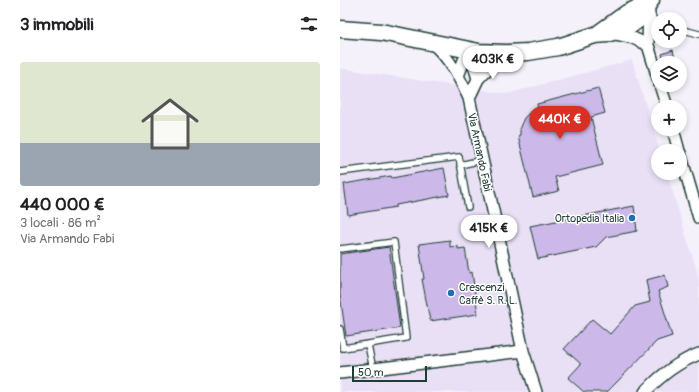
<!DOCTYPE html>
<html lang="it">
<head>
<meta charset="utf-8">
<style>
  body { margin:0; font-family:Pangolin,sans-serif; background:#f6f6f6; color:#202124; height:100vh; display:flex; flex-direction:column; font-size:15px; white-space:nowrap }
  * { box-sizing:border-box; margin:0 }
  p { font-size:13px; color:#757577 }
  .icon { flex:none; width:22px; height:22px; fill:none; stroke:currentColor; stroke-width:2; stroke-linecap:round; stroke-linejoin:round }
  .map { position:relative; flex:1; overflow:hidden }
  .panel { display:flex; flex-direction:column; background:#fff; width:340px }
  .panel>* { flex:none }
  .controls { position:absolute; left:311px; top:12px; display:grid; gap:8px }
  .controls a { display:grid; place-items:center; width:36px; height:36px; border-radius:50%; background:#fff; box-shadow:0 2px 6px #0003; font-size:20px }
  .scale { position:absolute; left:12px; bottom:10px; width:75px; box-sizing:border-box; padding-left:4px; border:2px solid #1f3d34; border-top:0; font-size:11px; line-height:14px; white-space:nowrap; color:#1f3d34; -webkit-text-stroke:3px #fff; paint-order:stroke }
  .price { position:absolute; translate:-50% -34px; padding:0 9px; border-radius:14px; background:#fff; color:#222; font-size:13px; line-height:26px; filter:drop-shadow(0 1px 2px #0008) }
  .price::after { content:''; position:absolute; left:50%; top:24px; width:12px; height:9px; margin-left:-6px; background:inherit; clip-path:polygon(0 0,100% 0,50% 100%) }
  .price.current { background:#d93025; color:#fff }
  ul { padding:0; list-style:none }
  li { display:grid; align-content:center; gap:8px; height:212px; padding:0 20px }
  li+li { border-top:1px solid #e0e0e0 }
  li span { display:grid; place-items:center; height:124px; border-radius:4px; color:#555 }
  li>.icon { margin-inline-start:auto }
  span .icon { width:72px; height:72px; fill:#fffc; stroke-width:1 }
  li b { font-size:17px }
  h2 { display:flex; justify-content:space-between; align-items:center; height:48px; padding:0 20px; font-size:17px }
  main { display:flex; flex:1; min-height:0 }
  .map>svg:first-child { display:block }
  .built { fill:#e9e0f6 }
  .building { fill:#ccb9ea; stroke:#1f3d34 }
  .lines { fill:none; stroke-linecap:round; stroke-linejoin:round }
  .lane-casing { stroke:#1f3d34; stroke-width:8 }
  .street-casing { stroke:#1f3d34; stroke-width:14 }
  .secondary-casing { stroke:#1f3d34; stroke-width:19 }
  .lane { stroke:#fff; stroke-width:5.5 }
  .street { stroke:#fff; stroke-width:11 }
  .secondary { stroke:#fff; stroke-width:16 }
  .poi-dot { fill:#1f6fb2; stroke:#fff; stroke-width:1.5 }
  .labels { text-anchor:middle; stroke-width:3; stroke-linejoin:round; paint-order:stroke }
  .street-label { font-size:11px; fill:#1f3d34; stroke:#fff }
  .poi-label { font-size:11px; fill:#1f3d34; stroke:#fff; text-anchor:end }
</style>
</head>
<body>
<main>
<section class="panel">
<h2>3 immobili<svg class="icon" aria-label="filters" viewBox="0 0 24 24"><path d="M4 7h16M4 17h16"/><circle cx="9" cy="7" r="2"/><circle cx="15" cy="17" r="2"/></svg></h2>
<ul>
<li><span style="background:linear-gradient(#dfe7d0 65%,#9aa5b1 0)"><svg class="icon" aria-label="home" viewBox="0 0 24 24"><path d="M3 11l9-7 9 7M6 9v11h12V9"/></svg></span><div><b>440 000 €</b><p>3 locali · 86 m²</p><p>Via Armando Fabi</p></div></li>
</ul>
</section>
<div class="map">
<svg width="359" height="392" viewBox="0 0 359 392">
  <rect width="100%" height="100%" fill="#f5f1fb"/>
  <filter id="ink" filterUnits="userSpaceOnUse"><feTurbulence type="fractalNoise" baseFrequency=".025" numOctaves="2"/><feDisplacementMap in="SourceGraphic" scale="8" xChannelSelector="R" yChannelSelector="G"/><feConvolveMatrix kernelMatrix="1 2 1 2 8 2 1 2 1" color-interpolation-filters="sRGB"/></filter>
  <g filter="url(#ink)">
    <path class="built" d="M292,60l28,91h-2v22h9l32,105v114h-359v-324l167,26z"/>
    <path class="building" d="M333,50l3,13h-12l-2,-9z
      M258,88l7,25 -14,4 12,48 -48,12 4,14 -26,6 -15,-61 2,-1v-8l4,-9 6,-6 8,-3 -1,-5z
      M104,168l5,27 -53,10v2l-48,8 -4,-31 47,-8 1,2z
      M294,206l3,25 -31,6 -10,10 -58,12 -8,-33z
      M110,240v7l8,-1v3l7,-1 4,25 3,-1 6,42 -48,7 -8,-42h2l-5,-35z
      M49,247l11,81 -54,8 -6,-41v-41z
      M325,275l3,12 -10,4 14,45 -15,5 -50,51h-23l-16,-14 13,-14 -17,-15 28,-30 18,15 25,-28 15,-4 -4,-22z"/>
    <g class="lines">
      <g class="lane-casing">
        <path id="lane" d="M311,13l3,7 4,3
          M340,29l19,5
          M120,165l22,-5
          M0,172l119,-15 9,50
          M0,249l54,-7 12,96 -63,10 -3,-19
          M28,345l5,24"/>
      </g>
      <g class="street-casing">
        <path id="street" d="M309,4l-1,41 10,33
          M271,33l22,5 15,7
          M92,43c18,15 27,34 37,55l54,253 13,41
          M130,51l8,28
          M118,76l6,-16 6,-9
          M320,85l7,22
          M129,98l9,-19 14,-15 14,-11
          M333,129l6,22
          M340,153l19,65
          M0,373l183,-22
          M305,392c16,-17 33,-30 54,-38"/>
      </g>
      <g class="secondary-casing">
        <path id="secondary" d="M0,29l41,3 98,20 27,1 22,-1 30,-5 37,-12 12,-1 15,-5 9,-4 8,-6 12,-19
          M259,33l28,-20 22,-10"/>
      </g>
      <use href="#lane" class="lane"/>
      <use href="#street" class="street"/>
      <use href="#secondary" class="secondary"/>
    </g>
  </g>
  <g class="poi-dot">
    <circle cx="292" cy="218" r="4"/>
    <circle cx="111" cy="293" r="4"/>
  </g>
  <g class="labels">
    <g class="street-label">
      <text transform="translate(140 152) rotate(78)" y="4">Via Armando Fabi</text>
    </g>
    <g class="poi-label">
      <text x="284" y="222">Ortopedia Italia</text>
      <text x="119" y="291" text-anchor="start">Crescenzi<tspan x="119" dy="13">Caffè S. R. L.</tspan></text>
    </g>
  </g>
</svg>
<div class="controls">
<a><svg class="icon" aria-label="locate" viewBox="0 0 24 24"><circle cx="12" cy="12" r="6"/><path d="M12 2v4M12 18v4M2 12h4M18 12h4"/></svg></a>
<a><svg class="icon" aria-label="layers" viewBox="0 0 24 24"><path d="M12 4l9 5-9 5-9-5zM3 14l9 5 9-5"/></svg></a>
<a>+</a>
<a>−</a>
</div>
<div class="scale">50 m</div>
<b class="price" style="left:153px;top:80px">403K €</b>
<b class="price current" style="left:220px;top:140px">440K €</b>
<b class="price" style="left:149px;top:249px">415K €</b>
</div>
</main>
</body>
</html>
